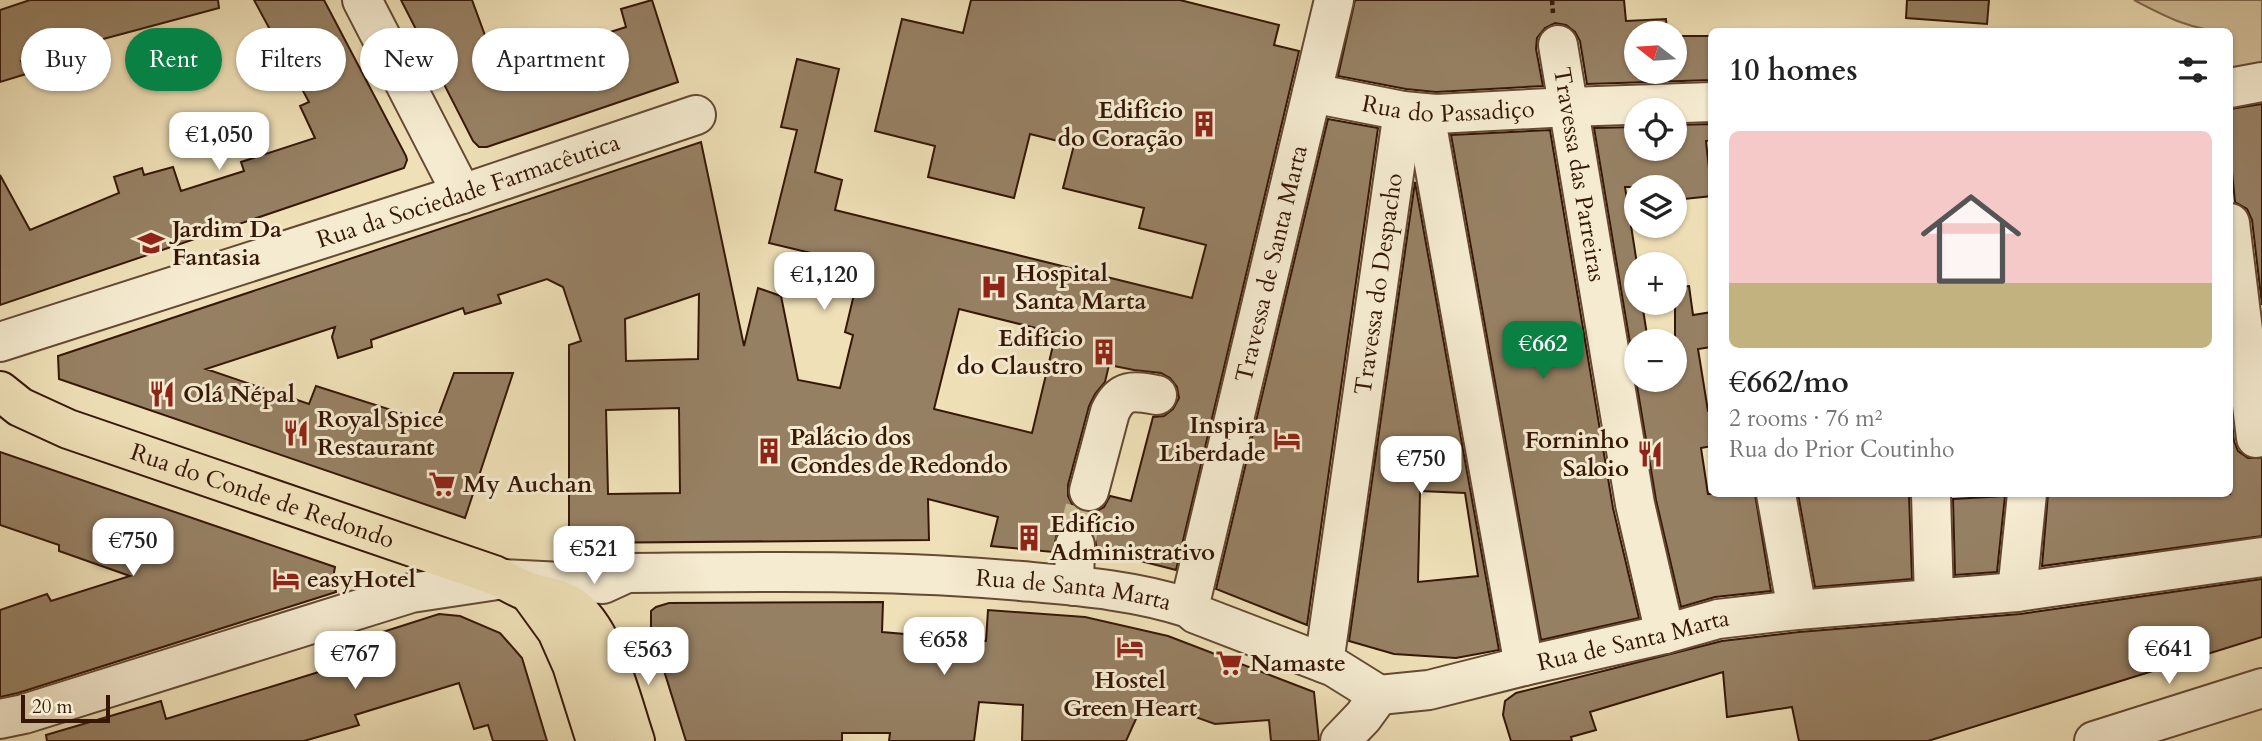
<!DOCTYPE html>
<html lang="en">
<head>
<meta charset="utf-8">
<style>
  body { margin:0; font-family:Cardo,serif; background:#f6f6f6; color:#222; height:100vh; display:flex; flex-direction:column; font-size:26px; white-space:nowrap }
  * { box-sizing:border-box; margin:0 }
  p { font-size:23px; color:#767676 }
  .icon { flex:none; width:38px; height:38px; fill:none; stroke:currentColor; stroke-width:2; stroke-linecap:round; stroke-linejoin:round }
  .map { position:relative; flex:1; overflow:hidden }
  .side { position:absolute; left:1708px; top:28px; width:525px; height:469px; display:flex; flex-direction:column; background:#fff; border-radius:10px; box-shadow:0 2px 5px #0004 }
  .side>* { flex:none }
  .banner { position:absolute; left:21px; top:28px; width:665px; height:63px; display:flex; gap:14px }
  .needle { width:46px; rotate:287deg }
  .buttons { position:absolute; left:1624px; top:21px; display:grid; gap:14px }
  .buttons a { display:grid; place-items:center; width:63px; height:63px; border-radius:50%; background:#fff; box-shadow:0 2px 5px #0004; font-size:35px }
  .scale { position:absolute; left:21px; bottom:18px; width:89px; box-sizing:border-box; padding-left:7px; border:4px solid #361707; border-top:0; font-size:19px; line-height:24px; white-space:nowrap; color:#361707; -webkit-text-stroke:5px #f5ebd0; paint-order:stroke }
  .price { position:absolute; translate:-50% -60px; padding:0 16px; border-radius:14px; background:#fff; color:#222; font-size:23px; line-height:46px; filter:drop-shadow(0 2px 4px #0008) }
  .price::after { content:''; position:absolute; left:50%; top:42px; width:21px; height:16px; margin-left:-10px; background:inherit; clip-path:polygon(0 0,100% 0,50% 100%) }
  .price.on { background:#0b8043; color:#fff }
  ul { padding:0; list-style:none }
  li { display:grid; align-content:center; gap:14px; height:371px; padding:0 21px }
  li+li { border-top:2px solid #e0e0e0 }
  li span { display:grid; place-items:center; height:217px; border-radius:10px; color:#555 }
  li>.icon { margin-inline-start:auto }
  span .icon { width:126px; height:126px; fill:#fffc; stroke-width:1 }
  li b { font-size:30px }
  h2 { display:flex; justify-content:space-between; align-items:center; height:84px; padding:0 21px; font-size:30px }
  .chip { padding:0 24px; border-radius:32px; background:#fff; box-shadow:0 2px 5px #0004; font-size:24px; line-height:63px }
  .chip.on { background:#0b8043; color:#fff }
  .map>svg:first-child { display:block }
  .green { fill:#d0be99; stroke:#836a50; stroke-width:2 }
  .building { fill:#968063; stroke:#361707; stroke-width:2; fill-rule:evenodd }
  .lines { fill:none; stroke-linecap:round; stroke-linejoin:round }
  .minor-tunnel { stroke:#cab894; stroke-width:38; stroke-dasharray:38 19; stroke-linecap:butt }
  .minor-casing { stroke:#644933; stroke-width:42 }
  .major-casing { stroke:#361707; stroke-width:42 }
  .path { stroke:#361707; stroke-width:4.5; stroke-dasharray:5 3.5; stroke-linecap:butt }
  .minor { stroke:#f5ebd0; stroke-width:38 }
  .major { stroke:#efe0b7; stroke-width:38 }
  .labels { text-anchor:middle; stroke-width:6; stroke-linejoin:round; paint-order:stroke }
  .street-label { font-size:24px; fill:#361707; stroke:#f5ebd0 }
  .poi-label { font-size:24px; font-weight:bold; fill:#361707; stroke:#f5ebd0; text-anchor:start }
</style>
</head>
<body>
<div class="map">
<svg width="2262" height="741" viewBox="0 0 2262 741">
  <rect width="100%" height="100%" fill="#efe0b7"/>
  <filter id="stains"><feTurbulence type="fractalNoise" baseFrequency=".00286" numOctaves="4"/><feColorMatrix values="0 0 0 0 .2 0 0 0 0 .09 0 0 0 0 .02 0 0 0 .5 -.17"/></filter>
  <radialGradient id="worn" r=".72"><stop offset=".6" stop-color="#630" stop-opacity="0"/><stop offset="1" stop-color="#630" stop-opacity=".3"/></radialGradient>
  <path class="green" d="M2134,0h128v64l-32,10v-42c-37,-1 -64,-15 -96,-32z"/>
  <path class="building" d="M30,0h188l1,8 -198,53 5,13 -26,8v-72z
    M254,0h70l82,156 1,4 -3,8 -404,137v-130l30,55 89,-37 -5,-16 28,-9 2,7 29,-8 8,24 63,-20 -3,-9 74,-24 -15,-32 9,-4z
    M401,0h71l25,68 129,-41 -5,-18 31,-9 26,82 -191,65h-8l-6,-6z
    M971,0h209l99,25 -5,20 25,6 -123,519 -79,-20 -3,-16 -7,-7 -11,-4 -11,3 -8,7 -4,19 -62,-6 7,-29 -70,-18 1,41 -360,3v-198l12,-4 -18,-54 -16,-8 -49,16 3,8 -36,11 -2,-6 -92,32 1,7 -34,11 -6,-21 3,-10 -129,42 103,35 7,-18 119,38 19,-51h59l-48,145 -406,-139 -1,-23 643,-214 43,204 14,-58 23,8 17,84 42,8 13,-53 -8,-3 16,-67 -92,-22 28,-113 -16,-3 16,-68 42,10 -24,103 27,8 -7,30 357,88 14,-53 -67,-17 5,-20 -81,-20 11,-43 -44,-11 -16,64 -86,-21 7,-31 -60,-15 27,-112 61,14zM699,294l-1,65 -72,2 -1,-42zM959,309l97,24 -24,100 -98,-24zM1109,365l25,5 27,3 9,5 7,9 2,11 -6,11 -9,7 -11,1 -22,84 -21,-5 -6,11 -9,5h-11l-11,-6 -5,-10v-11l21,-79 6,-12 10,-12zM679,408l1,85 -72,1 -2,-84z
    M1355,0h269l2,21 40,-2 1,14h-31v39h39v-36h35l2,44 -125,4 -7,-43 -5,-9 -9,-7 -11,-2 -10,5 -8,10 -1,11 7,37 -107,6 -30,-3 -68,-13z
    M1907,0h82l-2,24 -81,-6z
    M2262,104v201l-10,-85 -5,-11 -12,-7 -5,-50v-43z
    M1328,119l50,9 -71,497 -91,-36z
    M1712,124v16l-6,1 6,55 -37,4v-13h-50l12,77 -1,39h6l6,38h-12v38l-42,-251 42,-1v22h39v-24z
    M1550,130l63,378 26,110 -98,22 -90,-505z
    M1415,182l84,468 -43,8 -62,-4 -45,-13zM1420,491l45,2 13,83 -60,6z
    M1689,286l4,29 19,-3v35l-14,2 10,62h4v35l-11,2 7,46h47l16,97 -56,6 -34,10 -25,-107 -20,-120h39v-93z
    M2230,401l4,40 4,10 10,7h14v78l-220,30 6,-72h182z
    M0,452l335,115 -2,11 3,14 -318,101 -18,4v-87l47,-16 4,7 79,-25 -71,-25v-6l-59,-20z
    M1798,494h111l3,85 -97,8z
    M2005,496l-8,76 -42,3 -2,-76z
    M2262,579v58l-334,104h-129l-7,-34 -65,10 -4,-45 -133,40 6,18 -25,7 1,4h-61l-8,-26 2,-14 11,-8 206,-52 77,-9 221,-18z
    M883,602l-1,30 104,9 2,-31 97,7 83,19 146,56 5,49h-48l-2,-21 -54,4 -70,-25 -19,42h-104l1,-36 -44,-3 -5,39h-85l1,-8h-48v8h-156l-35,-112v-18l5,-4 13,-4z
    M439,614l21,2 40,17 22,25 25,83h-54l-5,-16 -14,4 -15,-46 -104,32 4,10 -55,16h-257l-1,-6 115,-34 5,18 156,-48 -5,-18z"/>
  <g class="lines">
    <path class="minor-tunnel" d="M1075,545l14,-54"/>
    <g class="minor-casing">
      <g id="minor">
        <path d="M362,0l100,194"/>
        <path id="s1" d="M1558,45l77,459 30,130"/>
        <path d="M2230,88l32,-6"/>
        <path id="s2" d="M1312,93l91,18 33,3 133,-7 143,-5"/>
        <path d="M1425,114l99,552"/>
        <path d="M2230,223l26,215"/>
        <path id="s3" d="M0,342l462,-148 234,-79"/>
        <path d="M1089,491l21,-79c11,-24 24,-21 47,-17"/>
        <path d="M1776,494l21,116"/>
        <path d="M1931,494l3,105"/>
        <path d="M1074,586l1,-41"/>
        <path d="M2017,592l10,-98"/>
        <path id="s4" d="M1189,608l145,-608"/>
        <path id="s5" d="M1324,663l79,-552"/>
        <path id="s6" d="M0,719l24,-5 387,-121 93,-14 99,5 24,-11c131,-1 263,-4 394,8 57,5 113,9 168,27l7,6 138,53 45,28 50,-5 95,-24 141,-32 53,-15 79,-9 220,-18 245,-35"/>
        <path d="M1340,741l23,-24 16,-22"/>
        <path d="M2094,741l168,-53"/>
      </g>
    </g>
    <g class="major-casing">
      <g id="major">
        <path id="s7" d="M0,391l20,16 48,22 426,146c11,5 23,13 35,17 14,4 28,5 41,13 35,22 52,98 65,136"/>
        <path d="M528,591l29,40 15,34 24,76"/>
      </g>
    </g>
    <path class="path" d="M1552,0l1,13"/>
    <use href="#minor" class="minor"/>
    <use href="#major" class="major"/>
  </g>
  <defs>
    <g id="building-bare" transform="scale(2.1)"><path d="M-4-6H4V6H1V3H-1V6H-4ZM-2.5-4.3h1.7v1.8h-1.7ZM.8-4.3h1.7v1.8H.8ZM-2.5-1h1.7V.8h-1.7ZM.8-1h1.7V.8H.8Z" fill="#8f2418" stroke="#f5ebd0" stroke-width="2.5" paint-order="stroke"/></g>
    <g id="school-bare" transform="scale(2.1)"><path d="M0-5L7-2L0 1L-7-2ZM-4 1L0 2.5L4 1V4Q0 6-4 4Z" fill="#8f2418" stroke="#f5ebd0" stroke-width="2.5" paint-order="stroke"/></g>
    <g id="hospital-bare" transform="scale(2.1)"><path d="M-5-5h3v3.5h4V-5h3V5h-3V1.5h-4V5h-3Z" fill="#8f2418" stroke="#f5ebd0" stroke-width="2.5" paint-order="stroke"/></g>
    <g id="restaurant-bare" transform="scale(2.1)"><path d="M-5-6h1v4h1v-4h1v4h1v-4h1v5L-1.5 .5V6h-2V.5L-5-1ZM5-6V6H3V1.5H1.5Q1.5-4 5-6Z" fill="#8f2418" stroke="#f5ebd0" stroke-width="2.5" paint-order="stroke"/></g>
    <g id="hotel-bare" transform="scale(2.1)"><path d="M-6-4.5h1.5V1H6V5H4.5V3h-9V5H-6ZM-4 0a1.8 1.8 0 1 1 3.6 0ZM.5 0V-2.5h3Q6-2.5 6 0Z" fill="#8f2418" stroke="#f5ebd0" stroke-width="2.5" paint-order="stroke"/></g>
    <g id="supermarket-bare" transform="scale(2.1)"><path d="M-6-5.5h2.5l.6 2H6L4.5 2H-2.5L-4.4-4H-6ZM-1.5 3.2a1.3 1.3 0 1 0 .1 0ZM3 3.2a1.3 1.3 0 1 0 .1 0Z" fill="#8f2418" stroke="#f5ebd0" stroke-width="2.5" paint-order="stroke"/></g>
  </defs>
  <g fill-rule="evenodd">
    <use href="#building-bare" x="1204" y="124"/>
    <use href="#school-bare" x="151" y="243"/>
    <use href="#hospital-bare" x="994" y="287"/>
    <use href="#building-bare" x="1104" y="352"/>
    <use href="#restaurant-bare" x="162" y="394"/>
    <use href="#restaurant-bare" x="296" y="433"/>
    <use href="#hotel-bare" x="1287" y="439"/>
    <use href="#building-bare" x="769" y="451"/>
    <use href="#restaurant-bare" x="1650" y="454"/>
    <use href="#supermarket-bare" x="442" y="484"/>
    <use href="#building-bare" x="1029" y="538"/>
    <use href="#hotel-bare" x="286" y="579"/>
    <use href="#hotel-bare" x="1130" y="647"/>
    <use href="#supermarket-bare" x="1229" y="663"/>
  </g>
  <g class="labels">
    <g class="street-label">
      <text dy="8" stroke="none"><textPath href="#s2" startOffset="138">Rua do Passadiço</textPath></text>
      <text dy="8" stroke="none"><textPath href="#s1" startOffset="131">Travessa das Parreiras</textPath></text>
      <text dy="8" stroke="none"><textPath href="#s3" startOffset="492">Rua da Sociedade Farmacêutica</textPath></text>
      <text dy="8" stroke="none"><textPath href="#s4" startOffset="354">Travessa de Santa Marta</textPath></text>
      <text dy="8" stroke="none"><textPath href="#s5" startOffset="383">Travessa do Despacho</textPath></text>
      <text dy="8" stroke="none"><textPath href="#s7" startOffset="284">Rua do Conde de Redondo</textPath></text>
      <text dy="8" stroke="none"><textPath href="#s6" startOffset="1097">Rua de Santa Marta</textPath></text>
      <text dy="8" stroke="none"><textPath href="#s6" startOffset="1685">Rua de Santa Marta</textPath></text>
    </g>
    <g class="poi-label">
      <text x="1183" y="118" text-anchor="end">Edifício<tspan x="1183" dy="28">do Coração</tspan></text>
      <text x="172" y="237">Jardim Da<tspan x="172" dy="28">Fantasia</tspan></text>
      <text x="1015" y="281">Hospital<tspan x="1015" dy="28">Santa Marta</tspan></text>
      <text x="1083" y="346" text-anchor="end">Edifício<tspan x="1083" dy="28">do Claustro</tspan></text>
      <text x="183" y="402">Olá Népal</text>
      <text x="317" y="427">Royal Spice<tspan x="317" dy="28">Restaurant</tspan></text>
      <text x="1266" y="433" text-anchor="end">Inspira<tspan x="1266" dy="28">Liberdade</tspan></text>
      <text x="790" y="445">Palácio dos<tspan x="790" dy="28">Condes de Redondo</tspan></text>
      <text x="1629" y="448" text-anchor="end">Forninho<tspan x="1629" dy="28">Saloio</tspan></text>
      <text x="463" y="492">My Auchan</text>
      <text x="1050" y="532">Edifício<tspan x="1050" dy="28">Administrativo</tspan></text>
      <text x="307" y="587">easyHotel</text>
      <text x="1250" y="671">Namaste</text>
      <text x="1130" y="688" text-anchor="middle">Hostel<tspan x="1130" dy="28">Green Heart</tspan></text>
    </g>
  </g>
  <rect width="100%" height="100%" filter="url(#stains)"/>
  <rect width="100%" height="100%" fill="url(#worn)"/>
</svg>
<div class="buttons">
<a><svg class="needle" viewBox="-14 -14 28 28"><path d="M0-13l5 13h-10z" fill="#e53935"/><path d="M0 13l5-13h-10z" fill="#767676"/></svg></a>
<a><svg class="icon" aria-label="locate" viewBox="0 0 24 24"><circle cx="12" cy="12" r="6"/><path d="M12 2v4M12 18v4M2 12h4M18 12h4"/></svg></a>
<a><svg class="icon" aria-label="layers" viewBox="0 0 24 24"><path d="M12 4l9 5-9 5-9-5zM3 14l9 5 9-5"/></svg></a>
<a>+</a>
<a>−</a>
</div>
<div class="scale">20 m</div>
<b class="price" style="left:219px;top:172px">€1,050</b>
<b class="price" style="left:824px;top:312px">€1,120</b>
<b class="price on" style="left:1543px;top:381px">€662</b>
<b class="price" style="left:1421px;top:496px">€750</b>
<b class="price" style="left:133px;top:578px">€750</b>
<b class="price" style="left:594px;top:586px">€521</b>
<b class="price" style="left:944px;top:677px">€658</b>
<b class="price" style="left:2169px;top:686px">€641</b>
<b class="price" style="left:648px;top:687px">€563</b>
<b class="price" style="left:355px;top:691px">€767</b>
<div class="banner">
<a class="chip">Buy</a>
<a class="chip on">Rent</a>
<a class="chip">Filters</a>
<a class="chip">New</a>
<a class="chip">Apartment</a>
</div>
<section class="side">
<h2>10 homes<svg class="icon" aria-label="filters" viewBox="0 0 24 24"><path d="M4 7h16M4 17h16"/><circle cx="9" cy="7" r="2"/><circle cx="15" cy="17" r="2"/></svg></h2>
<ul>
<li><span style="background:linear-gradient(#f6c9c9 70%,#c2b280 0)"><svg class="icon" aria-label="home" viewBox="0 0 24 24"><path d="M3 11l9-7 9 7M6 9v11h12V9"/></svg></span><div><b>€662/mo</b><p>2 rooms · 76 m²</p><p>Rua do Prior Coutinho</p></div></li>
</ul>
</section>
</div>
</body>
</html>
